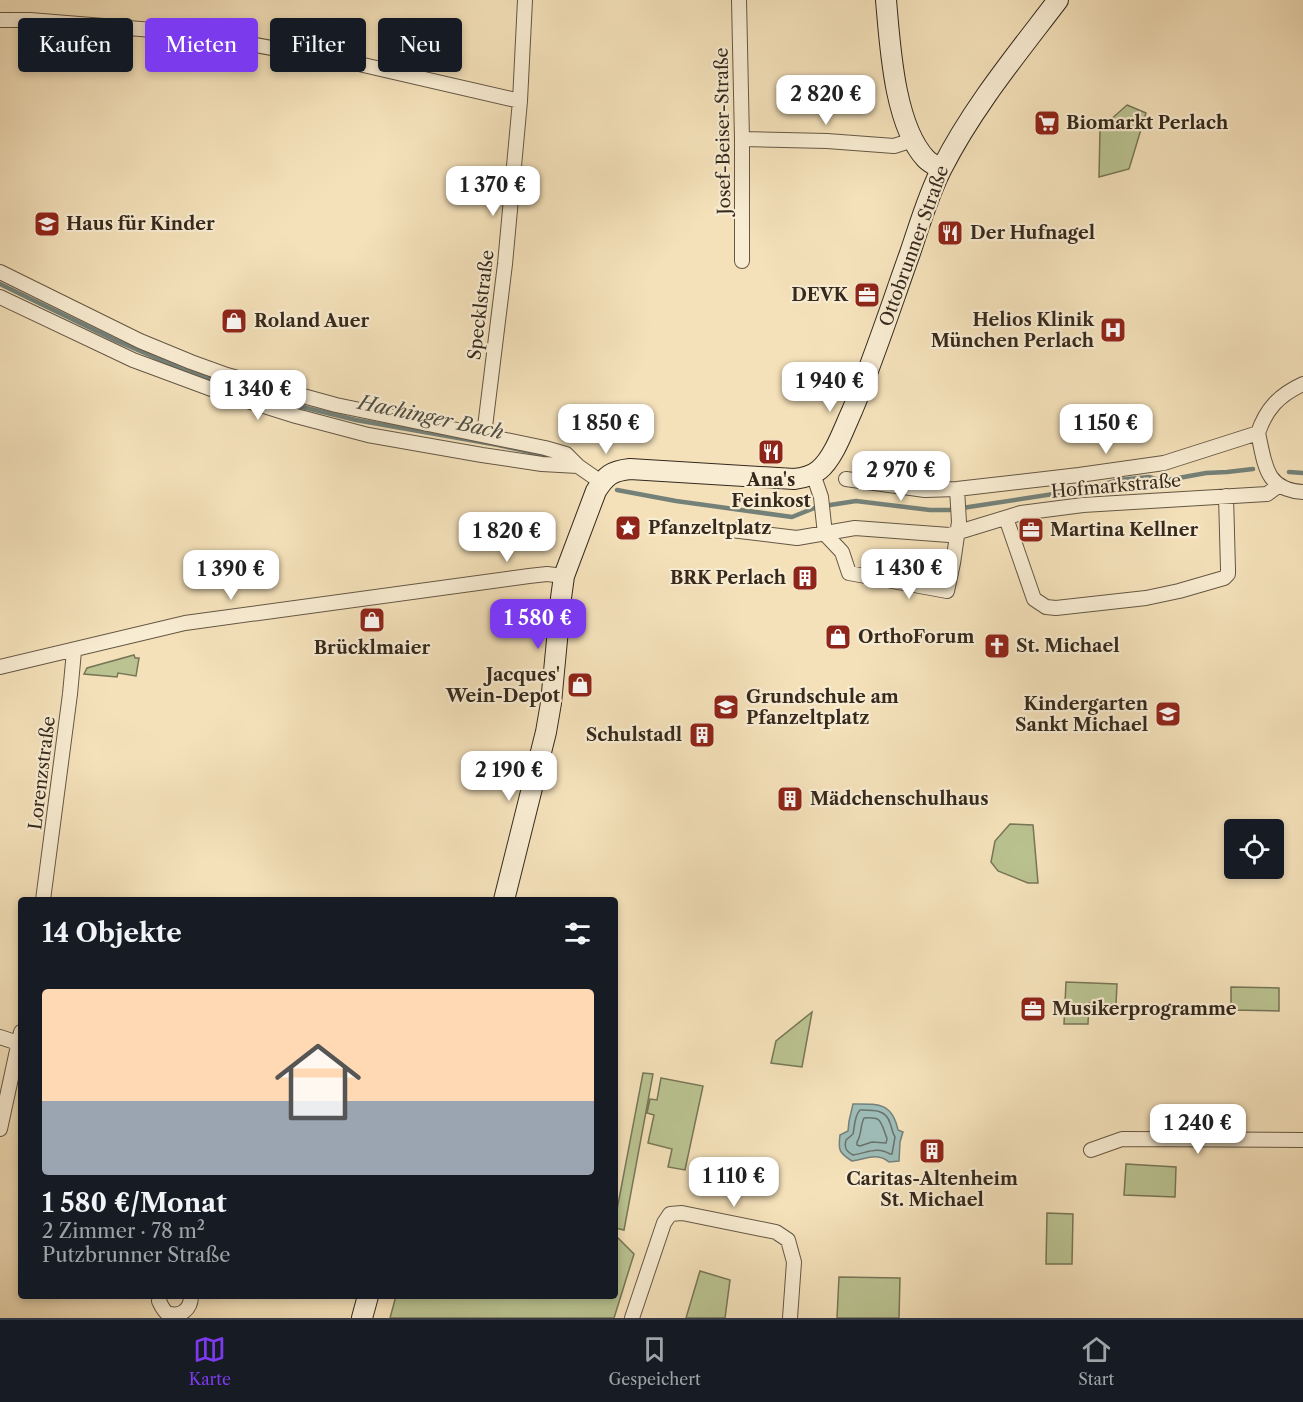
<!DOCTYPE html>
<html lang="de">
<head>
<meta charset="utf-8">
<style>
  body { margin:0; font-family:"Libre Caslon Text",serif; background:#242831; color:#f1f3f6; height:100vh; display:flex; flex-direction:column; font-size:22px; white-space:nowrap }
  * { box-sizing:border-box; margin:0 }
  p { font-size:20px; color:#9ea1a6 }
  .icon { flex:none; width:33px; height:33px; fill:none; stroke:currentColor; stroke-width:2; stroke-linecap:round; stroke-linejoin:round }
  .map { position:relative; flex:1; overflow:hidden }
  .drawer { position:absolute; left:18px; top:897px; width:600px; height:402px; display:flex; flex-direction:column; background:#171b24; border-radius:6px; box-shadow:0 3px 9px #0003 }
  .drawer>* { flex:none }
  .top-card { position:absolute; left:18px; top:18px; width:600px; height:54px; display:flex; gap:12px }
  .fabs { position:absolute; left:1224px; top:819px; display:grid; gap:12px }
  .fabs a { display:grid; place-items:center; width:60px; height:60px; border-radius:6px; background:#171b24; box-shadow:0 3px 9px #0003; font-size:30px }
  .price { position:absolute; translate:-50% -51px; padding:0 14px; border-radius:12px; background:#fff; color:#222; font-size:20px; line-height:39px; filter:drop-shadow(0 2px 3px #0008) }
  .price::after { content:''; position:absolute; left:50%; top:36px; width:18px; height:14px; margin-left:-9px; background:inherit; clip-path:polygon(0 0,100% 0,50% 100%) }
  .price.on { background:#7c3aed; color:#fff }
  ul { padding:0; list-style:none }
  li { display:grid; align-content:center; gap:12px; height:318px; padding:0 24px }
  li+li { border-top:2px solid #363941 }
  li span { display:grid; place-items:center; height:186px; border-radius:6px; color:#555 }
  li>.icon { margin-inline-start:auto }
  span .icon { width:108px; height:108px; fill:#fffc; stroke-width:1 }
  li b { font-size:26px }
  h2 { display:flex; justify-content:space-between; align-items:center; height:72px; padding:0 24px; font-size:26px }
  .tag { padding:0 21px; border-radius:6px; background:#171b24; box-shadow:0 3px 9px #0003; font-size:21px; line-height:54px }
  .tag.on { background:#7c3aed; color:#fff }
  .menu { display:flex; justify-content:space-around; align-items:center; height:84px; border-top:2px solid #363941; background:#171b24; font-size:16px; color:#9ea1a6 }
  .menu a { display:grid; justify-items:center; gap:3px }
  .menu .on { color:#7c3aed }
  .map>svg:first-child { display:block }
  .green { fill:#bac391; stroke:#787657; stroke-width:1.5 }
  .water { fill:#9ebcb7; stroke:#748179; stroke-width:1.5 }
  .lines { fill:none; stroke-linecap:round; stroke-linejoin:round }
  .shore { stroke:#6a726a; stroke-width:1.5 }
  .stream { stroke:#748179; stroke-width:4.5 }
  .street-casing { stroke:#655744; stroke-width:16 }
  .secondary-casing { stroke:#35291d; stroke-width:22 }
  .street { stroke:#f8ecd2; stroke-width:14 }
  .secondary { stroke:#f8ecd2; stroke-width:20 }
  .labels { text-anchor:middle; stroke-width:4.5; stroke-linejoin:round; paint-order:stroke }
  .poi-label { font-size:18px; font-weight:bold; fill:#35291d; stroke:#f8ecd2; text-anchor:start }
  .street-label { font-size:18px; fill:#35291d; stroke:#f8ecd2 }
  .water-label { font-size:20px; font-style:italic; fill:#4f4e44; stroke:#f8ecd2 }
</style>
</head>
<body>
<div class="map">
<svg width="1303" height="1318" viewBox="0 0 1303 1318">
  <rect width="100%" height="100%" fill="#f4e1ba"/>
  <filter id="stains"><feTurbulence type="fractalNoise" baseFrequency=".00333" numOctaves="4"/><feColorMatrix values="0 0 0 0 .2 0 0 0 0 .09 0 0 0 0 .02 0 0 0 .5 -.17"/></filter>
  <radialGradient id="worn" r=".72"><stop offset=".6" stop-color="#630" stop-opacity="0"/><stop offset="1" stop-color="#630" stop-opacity=".3"/></radialGradient>
  <path class="green" d="M1127,105l19,8 -17,56 -30,8 1,-48z
    M134,655l1,3h4l-3,18 -18,-3 -1,4 -33,-3 3,-6z
    M1010,824l23,1 5,58h-10l-30,-12 -7,-9 4,-21z
    M1066,982l51,2 -1,20 -27,-1 -1,21h-24z
    M1231,987l48,1v23l-48,-1z
    M812,1012l-10,55 -31,-4 5,-22z
    M643,1073l10,1 -29,156 -9,-2v-8z
    M661,1078l42,8 -18,84 -17,-3 4,-18 -24,-6 6,-28 -7,-2 3,-14 7,1z
    M1126,1164l50,3 -1,30 -51,-2z
    M1047,1213l26,1 -1,50h-26z
    M615,1235l19,19 -20,64h-224l6,-22h219z
    M700,1271l30,9 -5,38h-39z
    M839,1277l61,1 -1,40h-62z"/>
  <path class="water" d="M853,1104c25,0 39,-2 45,26l5,2 -3,10 -1,19 -10,1c-12,-10 -23,-3 -37,-1 -13,-8 -14,-11 -12,-26l8,-4 1,-10z"/>
  <g class="lines">
    <path class="shore" d="M860,1110c12,0 26,-1 30,13 2,5 2,9 5,14l-3,17h-2c-13,-8 -23,-1 -37,1 -7,-4 -9,-7 -7,-15l7,-6c2,-8 1,-18 7,-24z
      M864,1118c16,-1 16,1 21,15 2,8 3,2 1,10l-14,-1 -12,4 -3,-1v-3c5,-8 3,-16 7,-24z"/>
    <path class="stream" d="M0,284l117,57 67,29 98,32 74,18 142,25 59,13
      M1289,472l14,1
      M617,490l59,11 116,16 25,-10 39,-6 74,9h19l137,-21 33,-9 30,-3 13,4 44,-8 21,-1 26,-3"/>
    <g class="street-casing">
      <path id="street" d="M739,0l3,139v122
        M0,20h30l135,11 74,11 120,22 161,37
        M742,139l85,2 67,5 19,-6
        M0,272l140,69 51,21 36,13 109,30 209,43 21,6 12,12 23,16
        M0,297l133,63 89,33 74,23 72,19 114,20 60,9 36,2
        M1258,433c7,31 7,57 45,59
        M1258,433c8,-24 21,-38 45,-49
        M484,435l21,-171 15,-163 5,-101
        M813,474l8,23 4,37 17,18 7,21 98,18 6,-28 6,-41 -2,-33
        M846,479l79,11 32,-1 122,-14 85,-12 94,-30
        M1006,518l28,81 12,8 10,1 90,-10 33,-7 45,-13 4,-4v-5l-2,-73
        M731,530l66,8 58,-10 94,7 72,-22 62,-8 184,-11 11,-8
        M0,667l185,-44 344,-47 18,-2 17,2
        M43,900l27,-206 4,-43
        M0,1037l21,7
        M0,1129l21,-97
        M1091,1150l31,-11 181,1
        M160,1296l-1,5c2,4 4,9 8,12 14,5 24,-4 24,-17
        M632,1318l32,-95 6,-9 12,-1 94,19 12,8 6,22 -4,56"/>
    </g>
    <g class="secondary-casing">
      <path id="secondary" d="M886,0c4,45 8,125 40,159 4,4 10,7 15,10
        M504,900l42,-168 5,-29 10,-105 3,-22 32,-85c10,-16 16,-20 34,-22l164,10c9,-1 18,-3 25,-9 15,-12 25,-42 33,-59 22,-52 39,-105 58,-158 10,-29 18,-58 32,-85 31,-61 75,-114 116,-168
        M362,1318l6,-22"/>
    </g>
    <use href="#street" class="street"/>
    <use href="#secondary" class="secondary"/>
  </g>
  <defs>
    <g id="supermarket-square" transform="scale(1.35)"><rect x="-9" y="-9" width="18" height="18" rx="4" fill="#8f2418" stroke="#f8ecd2"/><path d="M-6-5.5h2.5l.6 2H6L4.5 2H-2.5L-4.4-4H-6ZM-1.5 3.2a1.3 1.3 0 1 0 .1 0ZM3 3.2a1.3 1.3 0 1 0 .1 0Z" fill="#fff"/></g>
    <g id="school-square" transform="scale(1.35)"><rect x="-9" y="-9" width="18" height="18" rx="4" fill="#8f2418" stroke="#f8ecd2"/><path d="M0-5L7-2L0 1L-7-2ZM-4 1L0 2.5L4 1V4Q0 6-4 4Z" fill="#fff"/></g>
    <g id="restaurant-square" transform="scale(1.35)"><rect x="-9" y="-9" width="18" height="18" rx="4" fill="#8f2418" stroke="#f8ecd2"/><path d="M-5-6h1v4h1v-4h1v4h1v-4h1v5L-1.5 .5V6h-2V.5L-5-1ZM5-6V6H3V1.5H1.5Q1.5-4 5-6Z" fill="#fff"/></g>
    <g id="office-square" transform="scale(1.35)"><rect x="-9" y="-9" width="18" height="18" rx="4" fill="#8f2418" stroke="#f8ecd2"/><path d="M-6-3h4V-5.5h4V-3h4V5H-6ZM-1-4.5V-3h2v-1.5ZM-6 0V1H6V0Z" fill="#fff"/></g>
    <g id="shop-square" transform="scale(1.35)"><rect x="-9" y="-9" width="18" height="18" rx="4" fill="#8f2418" stroke="#f8ecd2"/><path d="M-5-2.5h2.3a2.7 3.5 0 0 1 5.4 0H5L5.5 6h-11ZM-1.5-2.5h3a1.5 2.3 0 0 0-3 0Z" fill="#fff"/></g>
    <g id="hospital-square" transform="scale(1.35)"><rect x="-9" y="-9" width="18" height="18" rx="4" fill="#8f2418" stroke="#f8ecd2"/><path d="M-5-5h3v3.5h4V-5h3V5h-3V1.5h-4V5h-3Z" fill="#fff"/></g>
    <g id="sight-square" transform="scale(1.35)"><rect x="-9" y="-9" width="18" height="18" rx="4" fill="#8f2418" stroke="#f8ecd2"/><path d="M0-6L1.8-2.2L6-1.7L2.9 1.2L3.7 5.4L0 3.3L-3.7 5.4L-2.9 1.2L-6-1.7L-1.8-2.2Z" fill="#fff"/></g>
    <g id="building-square" transform="scale(1.35)"><rect x="-9" y="-9" width="18" height="18" rx="4" fill="#8f2418" stroke="#f8ecd2"/><path d="M-4-6H4V6H1V3H-1V6H-4ZM-2.5-4.3h1.7v1.8h-1.7ZM.8-4.3h1.7v1.8H.8ZM-2.5-1h1.7V.8h-1.7ZM.8-1h1.7V.8H.8Z" fill="#fff"/></g>
    <g id="church-square" transform="scale(1.35)"><rect x="-9" y="-9" width="18" height="18" rx="4" fill="#8f2418" stroke="#f8ecd2"/><path d="M-1.2-6h2.4v3.5h3.3v2.4h-3.3V6h-2.4V-.1h-3.3v-2.4h3.3Z" fill="#fff"/></g>
  </defs>
  <g fill-rule="evenodd">
    <use href="#supermarket-square" x="1047" y="123"/>
    <use href="#school-square" x="47" y="224"/>
    <use href="#restaurant-square" x="950" y="233"/>
    <use href="#office-square" x="867" y="295"/>
    <use href="#shop-square" x="234" y="321"/>
    <use href="#hospital-square" x="1113" y="330"/>
    <use href="#restaurant-square" x="771" y="452"/>
    <use href="#sight-square" x="628" y="528"/>
    <use href="#office-square" x="1031" y="530"/>
    <use href="#building-square" x="805" y="578"/>
    <use href="#shop-square" x="372" y="620"/>
    <use href="#shop-square" x="838" y="637"/>
    <use href="#church-square" x="997" y="646"/>
    <use href="#shop-square" x="580" y="685"/>
    <use href="#school-square" x="726" y="707"/>
    <use href="#school-square" x="1168" y="714"/>
    <use href="#building-square" x="702" y="735"/>
    <use href="#building-square" x="790" y="799"/>
    <use href="#office-square" x="1033" y="1009"/>
    <use href="#building-square" x="932" y="1151"/>
  </g>
  <g class="labels">
    <g class="poi-label">
      <text x="1066" y="129">Biomarkt Perlach</text>
      <text x="66" y="230">Haus für Kinder</text>
      <text x="970" y="239">Der Hufnagel</text>
      <text x="848" y="301" text-anchor="end">DEVK</text>
      <text x="1094" y="326" text-anchor="end">Helios Klinik<tspan x="1094" dy="21">München Perlach</tspan></text>
      <text x="254" y="327">Roland Auer</text>
      <text x="771" y="486" text-anchor="middle">Ana's<tspan x="771" dy="21">Feinkost</tspan></text>
      <text x="648" y="534">Pfanzeltplatz</text>
      <text x="1050" y="536">Martina Kellner</text>
      <text x="786" y="584" text-anchor="end">BRK Perlach</text>
      <text x="858" y="643">OrthoForum</text>
      <text x="1016" y="652">St. Michael</text>
      <text x="372" y="654" text-anchor="middle">Brücklmaier</text>
      <text x="560" y="681" text-anchor="end">Jacques'<tspan x="560" dy="21">Wein-Depot</tspan></text>
      <text x="746" y="703">Grundschule am<tspan x="746" dy="21">Pfanzeltplatz</tspan></text>
      <text x="1148" y="710" text-anchor="end">Kindergarten<tspan x="1148" dy="21">Sankt Michael</tspan></text>
      <text x="682" y="741" text-anchor="end">Schulstadl</text>
      <text x="810" y="805">Mädchenschulhaus</text>
      <text x="1052" y="1015">Musikerprogramme</text>
      <text x="932" y="1185" text-anchor="middle">Caritas-Altenheim<tspan x="932" dy="21">St. Michael</tspan></text>
    </g>
    <g class="street-label">
      <text transform="translate(723 131) rotate(-91)" y="6">Josef-Beiser-Straße</text>
      <text transform="translate(914 246) rotate(-70)" y="6">Ottobrunner Straße</text>
      <text transform="translate(481 305) rotate(-83)" y="6">Specklstraße</text>
      <text transform="translate(1116 486) rotate(-5)" y="6">Hofmarkstraße</text>
      <text transform="translate(42 773) rotate(-83)" y="6">Lorenzstraße</text>
    </g>
    <g class="water-label">
      <text transform="translate(431 417) rotate(12)" y="7">Hachinger Bach</text>
    </g>
  </g>
  <rect width="100%" height="100%" filter="url(#stains)"/>
  <rect width="100%" height="100%" fill="url(#worn)"/>
</svg>
<div class="fabs">
<a><svg class="icon" aria-label="locate" viewBox="0 0 24 24"><circle cx="12" cy="12" r="6"/><path d="M12 2v4M12 18v4M2 12h4M18 12h4"/></svg></a>
</div>
<b class="price" style="left:826px;top:126px">2 820 €</b>
<b class="price" style="left:493px;top:217px">1 370 €</b>
<b class="price" style="left:830px;top:413px">1 940 €</b>
<b class="price" style="left:258px;top:421px">1 340 €</b>
<b class="price" style="left:606px;top:455px">1 850 €</b>
<b class="price" style="left:1106px;top:455px">1 150 €</b>
<b class="price" style="left:901px;top:502px">2 970 €</b>
<b class="price" style="left:507px;top:563px">1 820 €</b>
<b class="price" style="left:909px;top:600px">1 430 €</b>
<b class="price" style="left:231px;top:601px">1 390 €</b>
<b class="price on" style="left:538px;top:650px">1 580 €</b>
<b class="price" style="left:509px;top:802px">2 190 €</b>
<b class="price" style="left:1198px;top:1155px">1 240 €</b>
<b class="price" style="left:734px;top:1208px">1 110 €</b>
<div class="top-card">
<a class="tag">Kaufen</a>
<a class="tag on">Mieten</a>
<a class="tag">Filter</a>
<a class="tag">Neu</a>
</div>
<section class="drawer">
<h2>14 Objekte<svg class="icon" aria-label="filters" viewBox="0 0 24 24"><path d="M4 7h16M4 17h16"/><circle cx="9" cy="7" r="2"/><circle cx="15" cy="17" r="2"/></svg></h2>
<ul>
<li><span style="background:linear-gradient(#ffd9b3 60%,#9aa5b1 0)"><svg class="icon" aria-label="home" viewBox="0 0 24 24"><path d="M3 11l9-7 9 7M6 9v11h12V9"/></svg></span><div><b>1 580 €/Monat</b><p>2 Zimmer · 78 m²</p><p>Putzbrunner Straße</p></div></li>
</ul>
</section>
</div>
<nav class="menu">
<a class="on"><svg class="icon" aria-label="map" viewBox="0 0 24 24"><path d="M3 6l6-2 6 2 6-2v14l-6 2-6-2-6 2zM9 4v14M15 6v14"/></svg>Karte</a>
<a><svg class="icon" aria-label="saved" viewBox="0 0 24 24"><path d="M7 4h10v16l-5-4-5 4z"/></svg>Gespeichert</a>
<a><svg class="icon" aria-label="home" viewBox="0 0 24 24"><path d="M3 11l9-7 9 7M6 9v11h12V9"/></svg>Start</a>
</nav>
</body>
</html>
